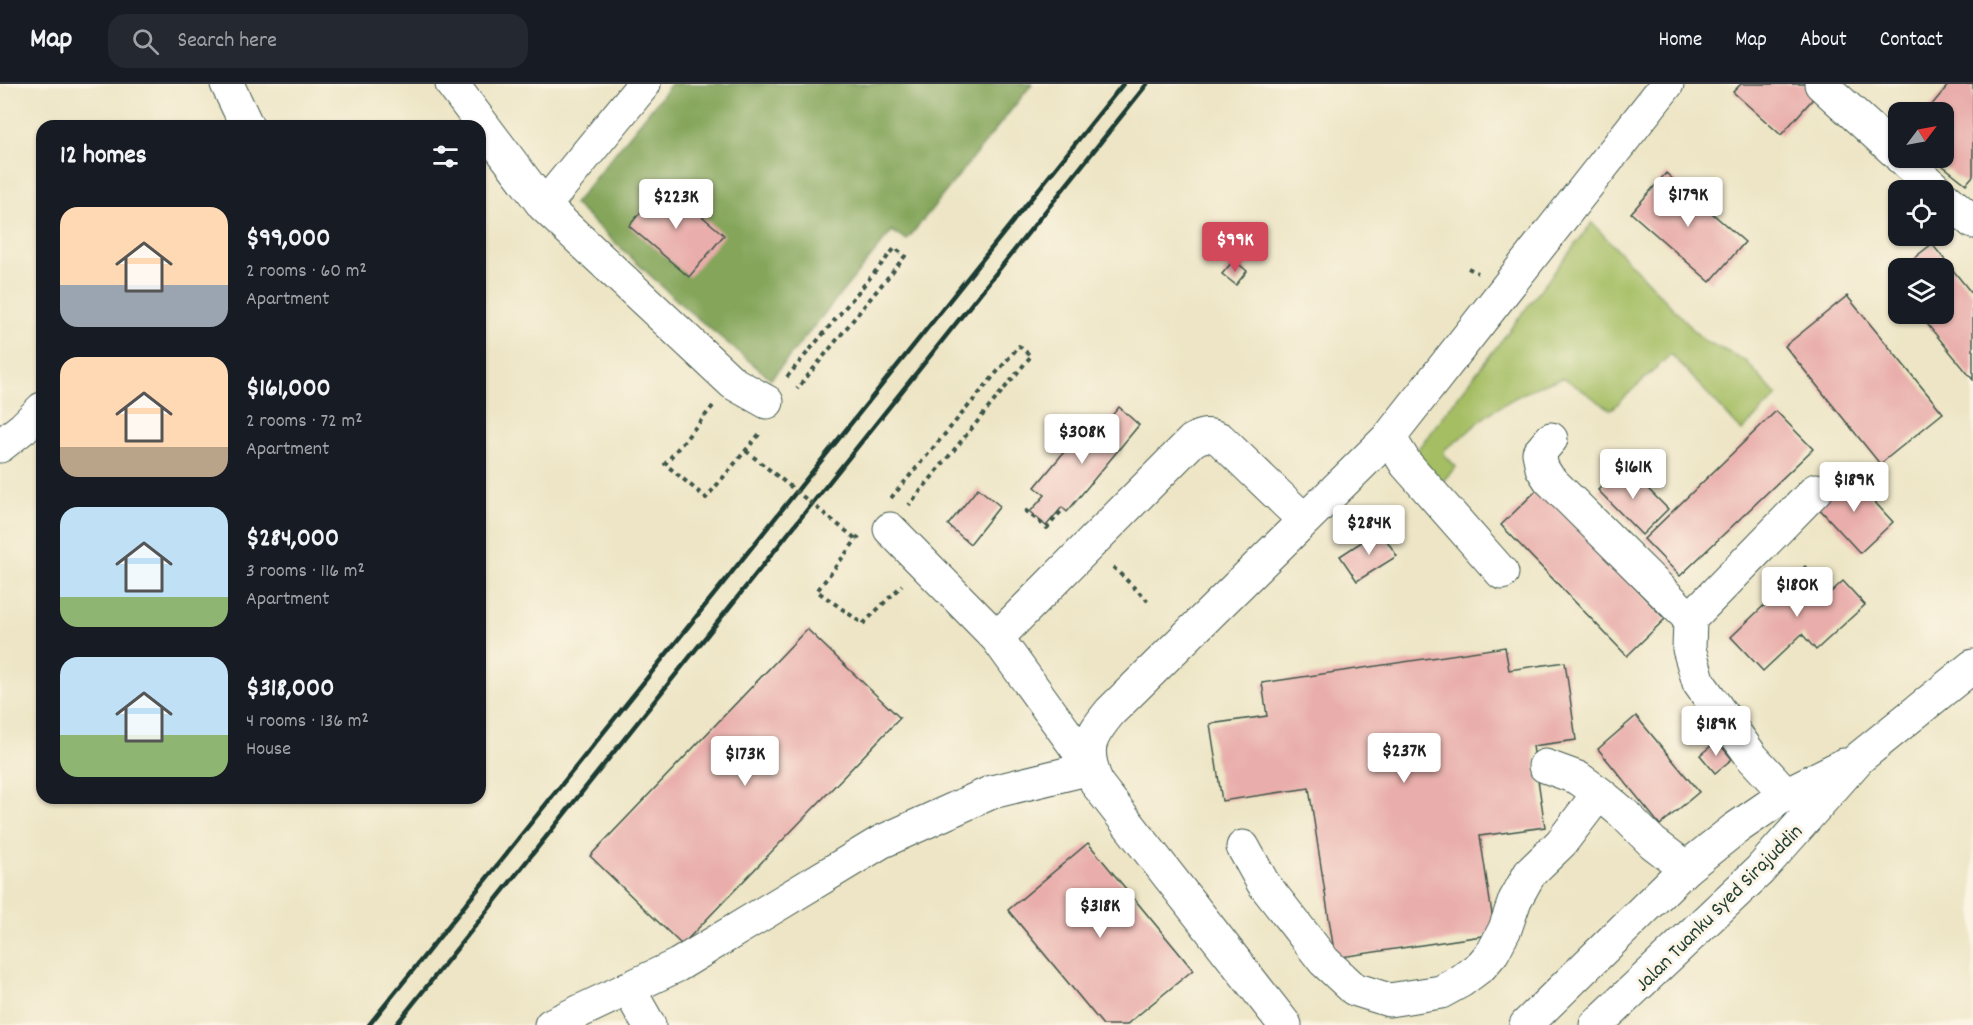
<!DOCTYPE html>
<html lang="en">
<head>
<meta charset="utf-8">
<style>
  body { margin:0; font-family:Dekko,sans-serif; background:#242831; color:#f1f3f6; height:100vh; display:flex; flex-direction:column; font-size:22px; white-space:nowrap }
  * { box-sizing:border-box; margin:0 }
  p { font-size:20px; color:#9ea1a6 }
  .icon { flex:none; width:33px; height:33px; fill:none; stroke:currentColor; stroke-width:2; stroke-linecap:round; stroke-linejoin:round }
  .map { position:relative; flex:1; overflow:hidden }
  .drawer { position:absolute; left:36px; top:36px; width:450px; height:684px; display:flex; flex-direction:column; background:#171b24; border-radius:18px; box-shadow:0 2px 4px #0004 }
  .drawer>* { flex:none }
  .needle { width:39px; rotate:58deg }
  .controls { position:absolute; left:1888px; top:18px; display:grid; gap:12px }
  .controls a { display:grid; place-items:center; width:66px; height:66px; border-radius:12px; background:#171b24; box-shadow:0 2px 4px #0004; font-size:30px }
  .price { position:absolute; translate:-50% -51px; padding:0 14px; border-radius:6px; background:#fff; color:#222; font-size:20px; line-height:39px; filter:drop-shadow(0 2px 3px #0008) }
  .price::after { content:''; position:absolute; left:50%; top:36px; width:18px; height:14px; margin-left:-9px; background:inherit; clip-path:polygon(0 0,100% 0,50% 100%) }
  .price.on { background:#d1495b; color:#fff }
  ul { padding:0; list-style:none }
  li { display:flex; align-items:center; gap:18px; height:150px; padding:0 24px }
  li span { display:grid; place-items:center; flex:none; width:168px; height:120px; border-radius:18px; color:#555 }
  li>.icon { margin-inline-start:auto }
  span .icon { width:72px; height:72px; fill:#fffc; stroke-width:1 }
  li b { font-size:26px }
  h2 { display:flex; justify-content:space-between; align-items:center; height:72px; padding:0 24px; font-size:26px }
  header { display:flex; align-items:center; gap:36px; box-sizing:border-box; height:84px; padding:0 30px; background:#171b24; border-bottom:2px solid #363941 }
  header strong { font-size:28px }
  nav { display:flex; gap:33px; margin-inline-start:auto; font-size:21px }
  .search { width:420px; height:54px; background:#242831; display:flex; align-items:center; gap:15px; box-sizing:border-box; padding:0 21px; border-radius:18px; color:#9ea1a6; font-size:22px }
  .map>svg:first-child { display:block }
  .green { fill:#a5be64; stroke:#627e4c; stroke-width:1.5 }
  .forest { fill:#84a55a; stroke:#527147; stroke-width:1.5 }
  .building { fill:#e9aeab }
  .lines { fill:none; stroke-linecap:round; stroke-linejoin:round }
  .minor-casing { stroke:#3e564a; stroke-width:35 }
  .highway-casing { stroke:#3e564a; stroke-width:35 }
  .path { stroke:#3e564a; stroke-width:4; stroke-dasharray:4.5 4.5; stroke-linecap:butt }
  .minor { stroke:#fff; stroke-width:33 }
  .highway { stroke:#fff; stroke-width:33 }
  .rail { stroke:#1f3d34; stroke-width:4.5 }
  .path-bridge { stroke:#3e564a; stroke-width:4; stroke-dasharray:4.5 4.5; stroke-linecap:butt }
  .labels { text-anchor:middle; stroke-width:6; stroke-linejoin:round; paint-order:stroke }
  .street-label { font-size:21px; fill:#1f3d34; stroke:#fcf5e5 }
</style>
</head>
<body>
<header>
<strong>Map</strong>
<div class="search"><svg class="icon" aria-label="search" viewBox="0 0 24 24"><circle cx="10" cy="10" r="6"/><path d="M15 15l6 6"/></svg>Search here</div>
<nav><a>Home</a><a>Map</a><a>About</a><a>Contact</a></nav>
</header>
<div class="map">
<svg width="1973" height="941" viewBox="0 0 1973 941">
  <rect width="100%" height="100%" fill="#fcf5e5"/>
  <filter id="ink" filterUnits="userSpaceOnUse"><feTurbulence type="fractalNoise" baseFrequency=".0167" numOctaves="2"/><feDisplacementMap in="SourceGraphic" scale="12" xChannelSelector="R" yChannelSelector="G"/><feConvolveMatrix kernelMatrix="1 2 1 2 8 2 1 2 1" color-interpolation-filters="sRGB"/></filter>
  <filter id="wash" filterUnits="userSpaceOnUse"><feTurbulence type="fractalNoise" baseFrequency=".008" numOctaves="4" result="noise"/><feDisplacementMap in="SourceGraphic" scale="24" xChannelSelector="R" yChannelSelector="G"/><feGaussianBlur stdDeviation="1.35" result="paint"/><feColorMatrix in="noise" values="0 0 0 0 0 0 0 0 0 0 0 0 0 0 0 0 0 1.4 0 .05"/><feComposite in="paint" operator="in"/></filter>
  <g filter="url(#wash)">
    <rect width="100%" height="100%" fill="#ede5c5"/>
    <path class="green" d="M1592,139l111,117 42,20 32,36 -35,35 -71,-77 -60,56 -47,-32c-25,6 -54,21 -75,36 -15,11 -27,25 -44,35l-1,5 12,13 -16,17 -26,-30z"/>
    <path class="forest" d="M671,0h361l-125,156 -15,-9 -121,148 -86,-71 -111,-104z"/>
    <g id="blocks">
      <path class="building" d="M1741,0h69l9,8 -38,43 -48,-43z
        M1949,0h24v92l-7,8 -33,-26h11v-46h-18z
        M1666,89l79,69 -35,40 -79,-69z
        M664,100l60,51 -35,42 -60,-51z
        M1932,160l41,51v85l-54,-66h25v-46h-43z
        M1234,176l13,11 -11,14 -14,-11z
        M1899,186v18l-9,-11z
        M1847,212l96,117 -63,51 -95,-118z
        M1119,323l20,18 -72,87 -5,-5 -16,19 -16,-14 15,-17 -10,-8 54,-65 10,9z
        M1776,327l37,38 -133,127 -36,-37z
        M1623,380l45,45 -26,26 -44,-45z
        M1848,389l45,49 -33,31 -45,-49z
        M978,404l22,18 -30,38 -22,-19z
        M1539,404l126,131 -38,37 -126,-131z
        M1380,446l17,26 -40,25 -17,-25z
        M1805,482l25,27 13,-12 22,24 -49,45 -14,-16 -39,37 -32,-34z
        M807,545l93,89 -218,227 -92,-89z
        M1505,563l4,23 56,-8 11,78 -43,6 12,81 -65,9 15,98 -160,24 -26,-170 -87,13 -12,-77 57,-8 -5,-33z
        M1636,632l63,76 -39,33 -62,-76z
        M1717,657l15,18 -17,14 -15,-18z
        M1088,759l105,127 -67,55h-23l-95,-115z"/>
    </g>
  </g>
  <g filter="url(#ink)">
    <use href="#blocks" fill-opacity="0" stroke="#3e564a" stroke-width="1.5"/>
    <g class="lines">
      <g class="minor-casing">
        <path id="minor" d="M227,0l20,42
          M452,0l92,122 189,177 34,19
          M1821,0l78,71
          M1901,74l36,32
          M1944,113l29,25
          M544,122l100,-122
          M1389,353l17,27 96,109
          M1551,355l-12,14 3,15 7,11 141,140
          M0,362l23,-18 19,-19
          M997,554l195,-197c11,-7 17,-7 28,-2l84,81
          M1545,682l33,12 21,15 24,20 30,30 33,25
          M1786,710l-34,-37 -53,-74 -10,-34 1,-30 126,-129
          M1243,763l20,36 61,78 30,28 35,11 52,-8 20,-11 20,-15 12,-14 12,-23 10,-29 15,-27 31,-30 38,-50
          M628,904l21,37
          M551,941l127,-60 203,-123 111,-50 99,-24 -94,-130 -107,-109
          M1285,941l-188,-241c-13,-35 -10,-44 13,-72l279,-275 278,-353"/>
      </g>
      <g class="highway-casing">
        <path id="highway" d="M1526,941l160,-157 49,-39 51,-35 58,-29
          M1596,941l164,-155 99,-112 114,-92"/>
      </g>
      <path class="path" d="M1468,184l10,5
        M787,293l108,-129 10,8 -108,133
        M713,322l-48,58 41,34 55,-66
        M891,414l128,-152 12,10 -122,149
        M1025,426l22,18 16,-19
        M859,452l-42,55 46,33 39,-39
        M1113,483l35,34"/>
      <use href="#minor" class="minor"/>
      <use href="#highway" class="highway"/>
      <path class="rail" d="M369,941l754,-941
        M396,941l751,-941"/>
      <path class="path-bridge" d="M746,367l110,88"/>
    </g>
  </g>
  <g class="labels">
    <g class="street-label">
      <text transform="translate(1718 823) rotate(-45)" y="7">Jalan Tuanku Syed Sirajuddin</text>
    </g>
  </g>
</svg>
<div class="controls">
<a><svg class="needle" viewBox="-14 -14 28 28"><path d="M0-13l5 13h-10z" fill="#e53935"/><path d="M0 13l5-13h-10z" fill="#9ea1a6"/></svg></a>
<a><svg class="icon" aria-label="locate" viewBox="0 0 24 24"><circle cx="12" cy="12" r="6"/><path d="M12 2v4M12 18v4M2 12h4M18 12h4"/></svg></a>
<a><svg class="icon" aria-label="layers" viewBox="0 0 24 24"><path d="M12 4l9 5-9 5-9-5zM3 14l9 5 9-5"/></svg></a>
</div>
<b class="price" style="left:1688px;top:144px">$179K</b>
<b class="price" style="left:676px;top:146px">$223K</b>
<b class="price on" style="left:1235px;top:189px">$99K</b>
<b class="price" style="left:1082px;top:381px">$308K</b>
<b class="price" style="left:1633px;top:416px">$161K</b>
<b class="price" style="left:1854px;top:429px">$189K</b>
<b class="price" style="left:1369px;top:472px">$284K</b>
<b class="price" style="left:1797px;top:534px">$180K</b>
<b class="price" style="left:1716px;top:673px">$189K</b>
<b class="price" style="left:1404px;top:700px">$237K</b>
<b class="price" style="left:745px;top:703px">$173K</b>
<b class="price" style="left:1100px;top:855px">$318K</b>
<section class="drawer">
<h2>12 homes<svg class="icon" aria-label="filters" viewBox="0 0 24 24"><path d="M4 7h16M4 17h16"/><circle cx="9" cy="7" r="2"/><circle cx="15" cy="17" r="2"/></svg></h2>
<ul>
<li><span style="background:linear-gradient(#ffd9b3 65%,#9aa5b1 0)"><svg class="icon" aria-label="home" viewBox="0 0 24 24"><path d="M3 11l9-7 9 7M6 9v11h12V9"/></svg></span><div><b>$99,000</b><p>2 rooms · 60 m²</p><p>Apartment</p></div></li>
<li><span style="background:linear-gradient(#ffd9b3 75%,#b9a48a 0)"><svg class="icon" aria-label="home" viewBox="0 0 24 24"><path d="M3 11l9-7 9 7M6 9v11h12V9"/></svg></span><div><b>$161,000</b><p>2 rooms · 72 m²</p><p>Apartment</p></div></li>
<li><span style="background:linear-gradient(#bfe0f5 75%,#8fb573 0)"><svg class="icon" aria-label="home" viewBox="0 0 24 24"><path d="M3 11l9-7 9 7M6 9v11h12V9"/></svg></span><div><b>$284,000</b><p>3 rooms · 116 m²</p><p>Apartment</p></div></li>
<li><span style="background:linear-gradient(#bfe0f5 65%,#8fb573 0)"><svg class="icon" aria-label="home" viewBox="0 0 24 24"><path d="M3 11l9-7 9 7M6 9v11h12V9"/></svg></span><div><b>$318,000</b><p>4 rooms · 136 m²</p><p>House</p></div></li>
</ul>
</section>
</div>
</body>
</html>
